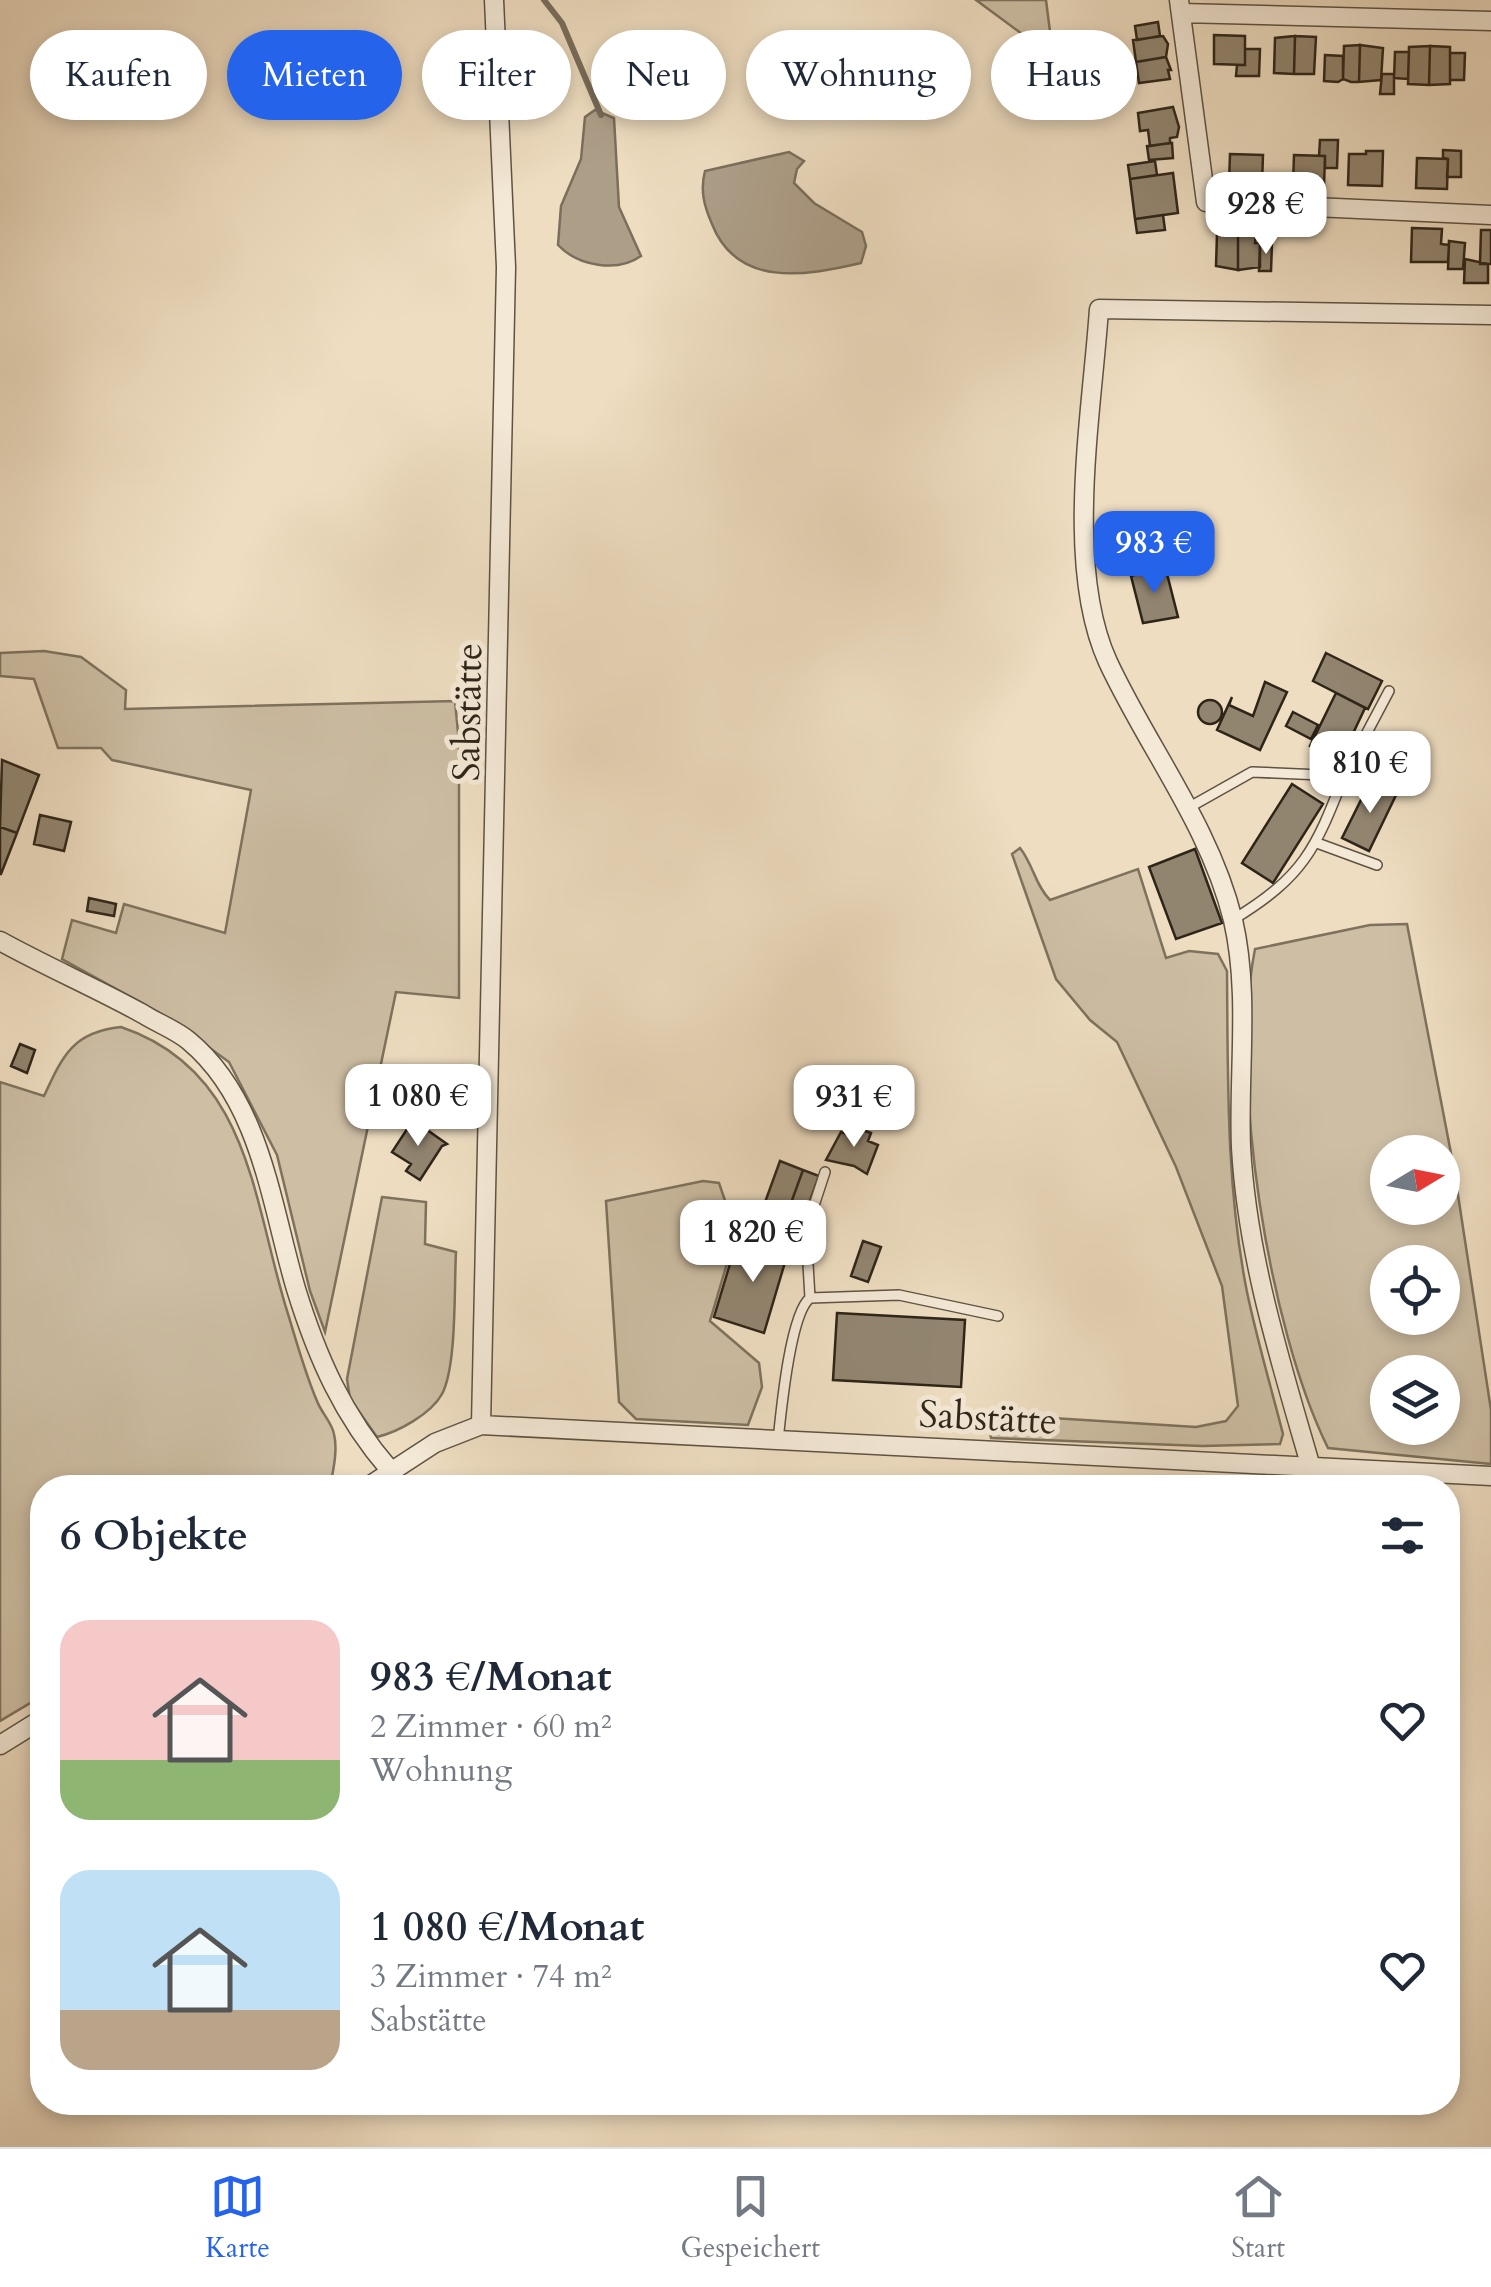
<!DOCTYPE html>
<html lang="de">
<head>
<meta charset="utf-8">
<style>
  body { margin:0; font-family:Cardo,serif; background:#f6f6f7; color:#1f2937; height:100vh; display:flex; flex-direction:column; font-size:38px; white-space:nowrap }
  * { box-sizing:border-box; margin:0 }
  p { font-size:32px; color:#747a83 }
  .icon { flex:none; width:55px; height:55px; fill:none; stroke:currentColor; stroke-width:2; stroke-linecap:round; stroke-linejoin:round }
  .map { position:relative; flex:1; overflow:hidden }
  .details { position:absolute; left:30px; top:1475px; width:1430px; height:640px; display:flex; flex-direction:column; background:#fff; border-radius:40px; box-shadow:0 5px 15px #0003 }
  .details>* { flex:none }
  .guide { position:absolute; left:30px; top:30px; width:1432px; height:90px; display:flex; gap:20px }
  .needle { width:65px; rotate:80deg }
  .tools { position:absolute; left:1370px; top:1135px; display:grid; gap:20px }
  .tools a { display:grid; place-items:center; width:90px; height:90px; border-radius:50%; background:#fff; box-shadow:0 5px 15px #0003; font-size:50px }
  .price { position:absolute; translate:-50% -85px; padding:0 22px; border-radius:20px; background:#fff; color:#222; font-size:32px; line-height:65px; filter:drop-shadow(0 2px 5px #0008) }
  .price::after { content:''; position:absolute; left:50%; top:60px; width:30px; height:22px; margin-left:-15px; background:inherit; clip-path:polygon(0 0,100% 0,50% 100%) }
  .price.on { background:#2563eb; color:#fff }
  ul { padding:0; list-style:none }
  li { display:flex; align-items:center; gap:30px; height:250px; padding:0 30px }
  li span { display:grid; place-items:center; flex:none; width:280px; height:200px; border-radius:30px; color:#555 }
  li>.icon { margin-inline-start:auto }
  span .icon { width:120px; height:120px; fill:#fffc; stroke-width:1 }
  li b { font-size:42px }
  h2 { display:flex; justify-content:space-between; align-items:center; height:120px; padding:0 30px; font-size:42px }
  .chip { padding:0 35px; border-radius:45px; background:#fff; box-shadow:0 5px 15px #0003; font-size:35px; line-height:90px }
  .chip.on { background:#2563eb; color:#fff }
  .dock { display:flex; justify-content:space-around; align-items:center; height:140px; border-top:2px solid #e0e1e3; background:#fff; font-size:28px; color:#747a83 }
  .dock a { display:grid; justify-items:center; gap:5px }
  .dock .on { color:#2563eb }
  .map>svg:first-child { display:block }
  .green { fill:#cdbea4; stroke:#7e725e; stroke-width:2.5; fill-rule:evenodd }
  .water { fill:#ad9e88; stroke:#7a6e5c; stroke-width:2.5 }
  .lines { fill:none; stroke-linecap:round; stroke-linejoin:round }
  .stream { stroke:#7a6e5c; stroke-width:6 }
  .building { fill:#928570; stroke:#2e2519; stroke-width:2.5 }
  .lane-casing { stroke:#5e5343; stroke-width:12 }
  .street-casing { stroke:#5e5343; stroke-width:21 }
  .lane { stroke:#f4e9d7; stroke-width:9 }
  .street { stroke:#f4e9d7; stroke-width:18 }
  .labels { text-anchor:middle; stroke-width:10; stroke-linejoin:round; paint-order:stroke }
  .street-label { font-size:38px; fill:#2e2519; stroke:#f4e9d7 }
</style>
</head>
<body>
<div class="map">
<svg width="1491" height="2147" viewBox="0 0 1491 2147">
  <rect width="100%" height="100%" fill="#eeddc1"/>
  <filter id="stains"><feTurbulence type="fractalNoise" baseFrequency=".002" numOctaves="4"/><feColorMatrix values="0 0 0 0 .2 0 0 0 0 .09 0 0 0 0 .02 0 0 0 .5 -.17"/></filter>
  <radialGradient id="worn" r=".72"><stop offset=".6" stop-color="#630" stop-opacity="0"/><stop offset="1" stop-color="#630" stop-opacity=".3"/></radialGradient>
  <path class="green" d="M976,0h70l6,47 -11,1z
    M44,651l37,6 45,33 -1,19 330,-8 4,42v255l-63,-6 -71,340 -15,-41 -33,-136 -48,-93 -62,-45 -105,-58 10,-39 44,13 8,-29 101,29 26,-143 -139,-30 -11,-12h-43l-24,-69 -34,-3v-23z
    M1020,848c13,16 15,37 30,52l88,-31 28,89 23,-7 29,3 9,17c1,107 -1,216 20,321 10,48 24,95 36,142l-3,10 -78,2 -211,-8 -2,-11 15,-12 192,12 30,-6 12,-15 -16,-120 -46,-119 -59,-125 -27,-22 -34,-41 -44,-125z
    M1407,924l47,245 37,241v54l-163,-16c-59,-119 -99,-368 -73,-499l115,-24zM1388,1152h54v56h-54zM1388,1262h54v56h-54zM1388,1372h54v56h-54z
    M121,1027c131,44 132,178 167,287 9,29 17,59 29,87 4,11 15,22 17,33 4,17 -1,37 -4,53l-288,1v208l-42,25v-639l44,14c19,-41 29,-64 77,-69z
    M703,1181l16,2 17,50 -26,88 49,42 3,24 -14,38 -112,-6 -17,-17 -13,-201z
    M382,1197l44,5 -1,42 31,8c-2,34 1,114 -14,142 -11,20 -44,38 -65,43l-27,-38 -3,-20z"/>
  <path class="water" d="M595,110l19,8 5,89 22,49c-24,17 -63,10 -83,-11l3,-39 20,-47 4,-42z
    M789,152l15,9 -7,8 -3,14 20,20 48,29 4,14 -5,17c-56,13 -124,25 -149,-39 -8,-18 -12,-34 -7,-53z"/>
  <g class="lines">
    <path class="stream" d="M544,0l18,23 39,92"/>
  </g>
  <path class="building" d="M1158,22l2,14 -23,4 -2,-14z
    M1214,35l31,1v29l-31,-1z
    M1163,36l5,8 -2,13 -30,5 -3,-22z
    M1295,36l21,1 -2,37h-20z
    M1295,36l-1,38 -20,-1 1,-35z
    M1360,45l-1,37h-8l-8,-3 1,-33z
    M1360,45l23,3 -2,32 -22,2z
    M1430,46l20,1v37l-21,1z
    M1430,46l-1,39 -21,-1 1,-37z
    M1245,49h15l-1,27h-23l1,-11h8z
    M1395,52h14l-1,27 -14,-1z
    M1450,53h15l-1,27h-14z
    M1325,55l18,1v23l-5,3 -14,-1z
    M1166,57l5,13h-3l2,9 -31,4 -3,-21z
    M1382,74h12v20h-14z
    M1173,107l6,20 -2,10 -7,1v5l-20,3 -2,-16 -8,1 -2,-18z
    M1320,140h18l-1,28h-12v-12h-6z
    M1172,143l1,15 -24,2 -2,-14z
    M1443,150l18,1v26h-14l1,-18 -5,-1z
    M1366,151h17l-1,35 -34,-1 1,-31h17z
    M1230,154l33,1 -1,30 -33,-1z
    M1294,155l31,1 -1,30h-31z
    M1417,158l31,1 -1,30 -31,-1z
    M1155,161l2,14 -27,4 -2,-14z
    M1173,173l5,40 -43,6 -5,-40z
    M1163,215l2,15 -28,3 -2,-14z
    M1412,228l30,1 -1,15 8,1 -1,17h-37z
    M1481,230h10v34h-11z
    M1238,232v38l-22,-4 1,-32z
    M1238,232l18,3 -1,8h5v24l-22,3z
    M1449,241l16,2 -2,26h-15z
    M1260,243h12l-1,28h-12z
    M1465,259l23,5v19h-24z
    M1159,568l1,3 6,-1 12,47 -35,6 -12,-47z
    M1326,653l56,28 -14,28 -55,-28z
    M1265,682l22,10 -27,58 -43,-20 15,-33 -3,8 24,11z
    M1336,693l29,15 -25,53 -30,-15z
    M1198 712a12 12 0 1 1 24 0a12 12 0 1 1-24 0Z
    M1293,712l25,13 -7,14 -25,-13z
    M1400,740l19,9 -22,44 -18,-9z
    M2,760l37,15 -22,58 -17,-6z
    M1371,780l26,13 -28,58 -27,-13z
    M1292,784l31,20 -50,79 -31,-20z
    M40,815l31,7 -7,29 -30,-7z
    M0,827l17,6 -16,41h-1z
    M1195,849l27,74 -46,16 -27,-72z
    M89,898l27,6 -2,12 -27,-5z
    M20,1044l15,6 -8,23 -16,-7z
    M883,1089l7,18 -21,8 -7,-19z
    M413,1120l34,24 -5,2 -22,34 -14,-9 5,-7 -19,-12z
    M854,1127l17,6 -3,8 10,4 -11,29 -13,-8 -28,-6 15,-28 10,4z
    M780,1161l23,9 -16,44 -23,-9z
    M803,1170l16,6 -16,44 -16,-6z
    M760,1233l31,9 -27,91 -50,-16 18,-60 18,5z
    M863,1241l18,6 -13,35 -17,-6z
    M837,1313l128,7 -4,67 -128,-7z"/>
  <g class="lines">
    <g class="lane-casing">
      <path id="lane" d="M1188,808l64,-36 92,4 45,-85
        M1317,843l60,22
        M1234,919c70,-43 81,-69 110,-143
        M810,1298l-4,-68 19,-58
        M778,1441c3,-29 12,-127 32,-143l89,-3 99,21"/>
    </g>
    <g class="street-casing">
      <path id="street" d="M1179,0l27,202 285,13
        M1181,13l310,8
        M0,941c47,26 96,47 143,73 14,9 33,16 46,27 72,60 82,164 107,248 21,68 47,127 94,181
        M481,1425l25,-1158 -12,-267
        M1310,1464c-30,-104 -63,-208 -69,-317 -3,-75 9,-154 -8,-227 -23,-94 -85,-172 -125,-258 -44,-96 -16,-249 -9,-353l392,6
        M366,1488l69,-45 46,-18 1010,51
        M0,1745l42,-26"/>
    </g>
    <use href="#lane" class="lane"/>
    <use href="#street" class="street"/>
  </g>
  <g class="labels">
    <g class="street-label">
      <text transform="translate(467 712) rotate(-89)" y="13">Sabstätte</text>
      <text transform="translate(988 1417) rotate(3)" y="13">Sabstätte</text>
    </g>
  </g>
  <rect width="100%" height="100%" filter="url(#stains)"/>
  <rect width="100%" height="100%" fill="url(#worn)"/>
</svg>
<div class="tools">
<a><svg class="needle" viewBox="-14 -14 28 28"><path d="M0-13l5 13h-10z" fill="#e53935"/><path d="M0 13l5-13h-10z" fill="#747a83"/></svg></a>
<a><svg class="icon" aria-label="locate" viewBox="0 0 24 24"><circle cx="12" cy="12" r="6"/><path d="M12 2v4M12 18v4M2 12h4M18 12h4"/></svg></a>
<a><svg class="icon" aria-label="layers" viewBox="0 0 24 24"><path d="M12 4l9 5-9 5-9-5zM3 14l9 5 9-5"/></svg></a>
</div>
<b class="price" style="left:1266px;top:257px">928 €</b>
<b class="price on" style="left:1154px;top:596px">983 €</b>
<b class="price" style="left:1370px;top:816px">810 €</b>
<b class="price" style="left:418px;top:1149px">1 080 €</b>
<b class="price" style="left:854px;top:1150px">931 €</b>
<b class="price" style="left:753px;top:1285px">1 820 €</b>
<div class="guide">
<a class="chip">Kaufen</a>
<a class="chip on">Mieten</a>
<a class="chip">Filter</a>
<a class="chip">Neu</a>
<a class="chip">Wohnung</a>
<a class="chip">Haus</a>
</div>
<section class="details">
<h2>6 Objekte<svg class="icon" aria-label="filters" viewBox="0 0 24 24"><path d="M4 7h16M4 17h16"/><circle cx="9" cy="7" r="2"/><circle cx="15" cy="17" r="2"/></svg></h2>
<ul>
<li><span style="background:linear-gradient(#f6c9c9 70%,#8fb573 0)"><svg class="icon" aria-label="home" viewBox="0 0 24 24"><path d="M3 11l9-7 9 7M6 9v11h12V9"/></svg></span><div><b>983 €/Monat</b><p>2 Zimmer · 60 m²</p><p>Wohnung</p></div><svg class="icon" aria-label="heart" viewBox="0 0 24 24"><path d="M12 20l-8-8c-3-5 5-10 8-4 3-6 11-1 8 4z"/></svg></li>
<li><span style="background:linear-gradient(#bfe0f5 70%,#b9a48a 0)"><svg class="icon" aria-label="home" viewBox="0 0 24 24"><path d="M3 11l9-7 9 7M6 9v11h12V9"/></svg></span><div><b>1 080 €/Monat</b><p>3 Zimmer · 74 m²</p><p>Sabstätte</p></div><svg class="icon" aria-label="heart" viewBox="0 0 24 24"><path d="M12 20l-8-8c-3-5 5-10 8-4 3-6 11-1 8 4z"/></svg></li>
</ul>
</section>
</div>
<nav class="dock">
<a class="on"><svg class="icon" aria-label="map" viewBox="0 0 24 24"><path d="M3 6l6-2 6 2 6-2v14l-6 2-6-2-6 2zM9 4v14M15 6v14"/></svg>Karte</a>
<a><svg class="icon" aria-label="saved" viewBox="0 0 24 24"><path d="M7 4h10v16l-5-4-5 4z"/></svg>Gespeichert</a>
<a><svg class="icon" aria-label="home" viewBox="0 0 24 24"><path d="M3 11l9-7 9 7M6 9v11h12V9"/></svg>Start</a>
</nav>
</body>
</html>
